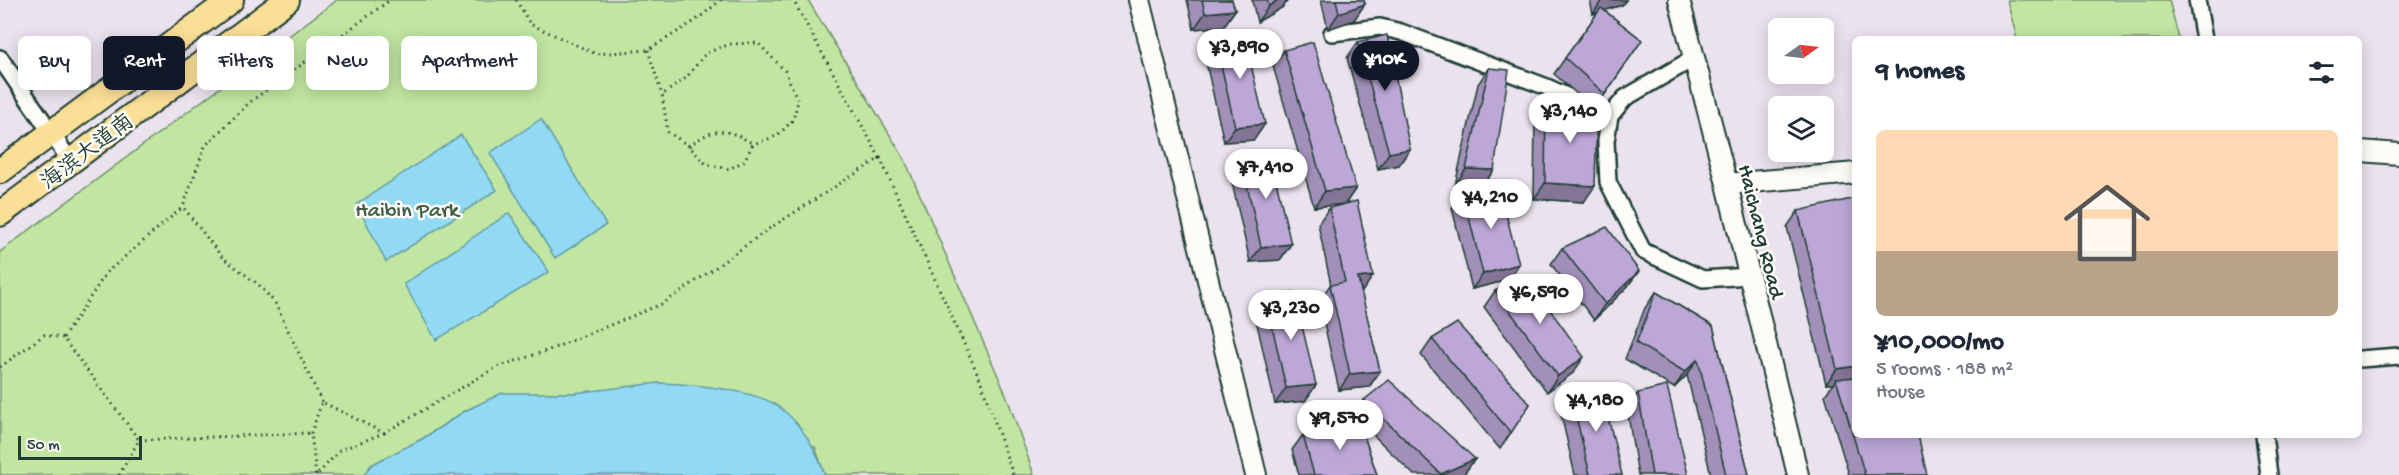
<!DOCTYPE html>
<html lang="en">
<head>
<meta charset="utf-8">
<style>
  body { margin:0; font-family:"Gochi Hand","LXGW WenKai TC",sans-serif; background:#f6f6f7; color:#1f2937; height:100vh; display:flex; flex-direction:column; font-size:22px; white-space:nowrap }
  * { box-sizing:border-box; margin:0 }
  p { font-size:20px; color:#747a83 }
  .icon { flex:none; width:33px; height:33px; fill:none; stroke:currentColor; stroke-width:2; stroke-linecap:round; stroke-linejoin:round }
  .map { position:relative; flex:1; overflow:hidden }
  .side { position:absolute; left:1852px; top:36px; width:510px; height:402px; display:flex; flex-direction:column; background:#fff; border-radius:9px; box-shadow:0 3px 15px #0003 }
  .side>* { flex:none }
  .top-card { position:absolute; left:18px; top:36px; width:570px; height:54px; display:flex; gap:12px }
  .needle { width:39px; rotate:76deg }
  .buttons { position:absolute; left:1768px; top:18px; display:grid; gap:12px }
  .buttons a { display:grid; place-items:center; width:66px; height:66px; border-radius:9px; background:#fff; box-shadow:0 3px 15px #0003; font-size:30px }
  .scale { position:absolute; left:18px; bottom:15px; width:124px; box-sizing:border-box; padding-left:6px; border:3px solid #1f3d34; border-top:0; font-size:16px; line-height:21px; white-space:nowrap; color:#1f3d34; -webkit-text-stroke:4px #fdfcf7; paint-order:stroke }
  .price { position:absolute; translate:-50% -51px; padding:0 14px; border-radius:21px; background:#fff; color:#222; font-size:20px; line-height:39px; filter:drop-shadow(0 2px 3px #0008) }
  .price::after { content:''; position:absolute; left:50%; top:36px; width:18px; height:14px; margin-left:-9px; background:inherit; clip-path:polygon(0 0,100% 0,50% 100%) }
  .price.current { background:#111827; color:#fff }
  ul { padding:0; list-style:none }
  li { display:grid; align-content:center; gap:12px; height:318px; padding:0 24px }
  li+li { border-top:2px solid #e0e1e3 }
  li span { display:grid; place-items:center; height:186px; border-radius:9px; color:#555 }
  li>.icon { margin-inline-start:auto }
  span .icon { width:108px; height:108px; fill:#fffc; stroke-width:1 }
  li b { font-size:26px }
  h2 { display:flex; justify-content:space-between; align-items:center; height:72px; padding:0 24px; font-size:26px }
  .pill { padding:0 21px; border-radius:9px; background:#fff; box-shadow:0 3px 15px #0003; font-size:21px; line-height:54px }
  .pill.current { background:#111827; color:#fff }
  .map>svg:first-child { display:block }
  .green { fill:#c0e6a1; stroke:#70926a; stroke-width:1.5 }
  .water { fill:#92daf4; stroke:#649ba7; stroke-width:1.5 }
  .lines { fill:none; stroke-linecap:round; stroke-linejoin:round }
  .minor-casing { stroke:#1f3d34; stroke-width:20 }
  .tertiary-casing { stroke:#1f3d34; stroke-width:24 }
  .primary-casing { stroke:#1f3d34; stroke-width:28 }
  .path { stroke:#1f3d34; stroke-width:3; stroke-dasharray:1.5 4.5; stroke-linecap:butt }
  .minor { stroke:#fdfcf7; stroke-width:15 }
  .tertiary { stroke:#fdfcf7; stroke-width:20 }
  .primary { stroke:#fadf96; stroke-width:24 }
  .wall { fill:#a290b9; stroke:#1f3d34; stroke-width:1.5 }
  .shaded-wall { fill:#847596; stroke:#1f3d34; stroke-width:1.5 }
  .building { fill:#bca7d7; stroke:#1f3d34; stroke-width:1.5 }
  .labels { text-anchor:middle; stroke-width:5; stroke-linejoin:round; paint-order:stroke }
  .street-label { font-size:22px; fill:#1f3d34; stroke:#fdfcf7 }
  .park-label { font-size:22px; fill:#3f5f4a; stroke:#fdfcf7 }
</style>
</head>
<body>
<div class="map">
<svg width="2399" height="475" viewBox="0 0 2399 475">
  <rect width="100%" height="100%" fill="#eae2ed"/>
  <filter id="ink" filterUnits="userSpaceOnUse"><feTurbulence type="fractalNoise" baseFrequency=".0167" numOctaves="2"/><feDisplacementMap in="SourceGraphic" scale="12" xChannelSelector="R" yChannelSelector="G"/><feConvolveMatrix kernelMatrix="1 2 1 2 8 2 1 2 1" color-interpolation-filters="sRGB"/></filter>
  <g filter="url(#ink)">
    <path class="green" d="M337,0h471l96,158 103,239 27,78h-209l-10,-28 -241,-54 -72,1 -37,17 -43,28 -51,26 -7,10h-364v-223z
      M2007,0h162l10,39h-162z"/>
    <path class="water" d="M541,119l65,106 -51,33 -65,-105z
      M461,135l36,55 -111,72 -29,-58z
      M509,213l40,59 -113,68 -32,-56z
      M658,383c31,1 102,6 125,27 21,17 33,40 42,65h-461l7,-10 51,-26 43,-28 37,-18h72z"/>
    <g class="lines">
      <g class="minor-casing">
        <path id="minor" d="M2197,0l7,39
          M1332,33l48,-6 21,5 146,55 63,29
          M0,58l71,104
          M1694,58l-69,40 -15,18 -4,25 2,41 35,69 60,28 47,-3
          M2360,359l39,-3
          M2264,435l5,40"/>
      </g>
      <g class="tertiary-casing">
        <path id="tertiary" d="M1139,0l117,475
          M1679,0l48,184 71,291
          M2360,151l39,3
          M1727,184l129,-11"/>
      </g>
      <g class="primary-casing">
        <path id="primary" d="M0,171l231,-171
          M0,214l287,-214"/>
      </g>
      <path class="path" d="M516,0l14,24 66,30 52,-4 47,-29 26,-21
        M648,50l14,45 6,37 21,14 17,18 23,5 15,-8 9,-17 24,-8 16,-16 5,-19 -13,-30 -27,-28 -28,1 -24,9 -20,25 -24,17
        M689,146c25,-19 37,-19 64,-2
        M880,158l100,221 33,96
        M0,367l44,-32 19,3
        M322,402l-47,-99 -16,-18 -37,-28 -39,-50 22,-61 45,-44 140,-102
        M384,433l113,-66 52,-17 115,-47 48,-33 55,-40 113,-72 -87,-158
        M139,440l172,-7
        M119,475l20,-35 -76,-102 44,-66 76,-65
        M316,475l-5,-42 11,-31 62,31 -44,17 -23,25"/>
      <use href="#minor" class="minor"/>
      <use href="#tertiary" class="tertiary"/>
      <use href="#primary" class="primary"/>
    </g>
    <path class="wall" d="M1187,0h45l3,10 -11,16 -30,3z
      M1252,0h36l-5,7 -26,15z
      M1321,0h43l-10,20 -26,9z
      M1590,0h36l-4,5 -18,5 38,30 -47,69 -11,93 -50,-3 1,-83 11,-16 47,8 -39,-34 44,-62 -5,2z
      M1215,38l39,102 -30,2 -20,-88z
      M1358,42l52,107 -11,16 -21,4 -31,-111z
      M1284,50l72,138 -11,16 -31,3 -41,-141z
      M1489,68l5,102 -11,15h-28l23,-101z
      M1241,158l50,86 -11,16 -30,2 -20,-88z
      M1463,193l56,71 -11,16 -36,9 -20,-81z
      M1329,208l32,84 19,79 -11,16 -30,3 -20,-89 11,-16h1l-13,-61z
      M1798,211l58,224 71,40h-78l-24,-80 8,-11h-7l-39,-157z
      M1562,248l66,38 -34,34 -43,-56z
      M1495,291l78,82 -26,19 -63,-85z
      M1656,292l57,34 36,149h-38l-24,-100 -13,13 -49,-29 20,-51z
      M1266,299l50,86 -11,16 -30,3 -20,-89z
      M1432,339l98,65 -30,45 -79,-94z
      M1638,393l50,82h-50l-11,-66z
      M1571,395l51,80h-47l-15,-65z
      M1364,400l111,59 -12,16h-49l-55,-54 18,54h-78l-7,-25 11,-15 54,-16 -4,-4z"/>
    <path class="shaded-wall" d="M1278,0h10l-5,7 -26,15 12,-16z
      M1602,0h24l-4,5 -29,9z
      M1365,4l-11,16 -26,9 11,-16z
      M1235,10l-11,16 -30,3 11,-16z
      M1265,124l-11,16 -30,2 11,-15z
      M1410,149l-11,16 -21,4 11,-16z
      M1466,169l28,1 -11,15h-28z
      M1545,183l50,3 -11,16 -50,-3z
      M1356,188l-11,16 -31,3 11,-16z
      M1291,244l-11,16 -30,2 11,-15z
      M1519,264l-11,16 -36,9 11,-15z
      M1639,271l-11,15 -34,34 11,-16z
      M1373,276l-11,16 -4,-14z
      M1584,357l-11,16 -26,19 11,-16z
      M1698,359l-11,16 -13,13 11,-16z
      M1856,366v15l-20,-2 -3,5h-7l11,-15z
      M1380,371l-11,16 -30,3 11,-16z
      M1316,385l-11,16 -30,3 11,-16z
      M1475,459l-12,16h-23l1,-1z"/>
    <path class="building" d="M1202,0h30l3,10 -30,3z
      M1267,0h11l-9,6z
      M1336,0h28l1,4 -26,9z
      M1601,8l41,32 -37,54 -40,-36z
      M1243,31l22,93 -30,3 -20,-89z
      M1387,35l23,114 -21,4 -31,-111z
      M1313,42l43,146 -31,3 -41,-141z
      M1489,68l20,2 -15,100 -28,-1z
      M1546,100l51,9 -2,77 -50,-3z
      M1269,151l22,93 -30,3 -20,-89z
      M1499,187l20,77 -36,10 -20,-81z
      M1856,198v168l-19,3 -39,-158z
      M1357,201l16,75 -15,2 22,93 -30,3 -20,-89 15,-3 -16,-74z
      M1607,227l32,44 -34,33 -43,-56z
      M1525,275l59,82 -26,19 -63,-85z
      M1294,292l22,93 -30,3 -20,-89z
      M1656,292l57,34 36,149h-23l-28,-116 -13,13 -49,-29z
      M1457,323l73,81 -19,29 -79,-94z
      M1856,377v58h62l9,40h-62l-29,-96z
      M1389,380l86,79 -34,15 -77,-74z
      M1667,386l21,89h-36l-14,-82z
      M1601,387l21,88h-32l-19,-80z
      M1358,418l19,57h-63l-11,-40z"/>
  </g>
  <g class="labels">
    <g class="street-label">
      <text transform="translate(86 150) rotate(-37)" y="8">海滨大道南</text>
      <text transform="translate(1763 231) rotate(76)" y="8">Haichang Road</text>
    </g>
    <g class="park-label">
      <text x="407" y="216">Haibin Park</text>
    </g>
  </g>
</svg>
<div class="buttons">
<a><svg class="needle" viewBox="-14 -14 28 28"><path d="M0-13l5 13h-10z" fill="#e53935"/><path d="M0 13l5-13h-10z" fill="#747a83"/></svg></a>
<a><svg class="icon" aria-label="layers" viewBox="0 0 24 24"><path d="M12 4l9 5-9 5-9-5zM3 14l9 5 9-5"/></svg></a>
</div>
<div class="scale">50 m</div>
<b class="price" style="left:1240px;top:80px">¥3,890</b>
<b class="price current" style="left:1385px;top:92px">¥10K</b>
<b class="price" style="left:1570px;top:144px">¥3,140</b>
<b class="price" style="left:1266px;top:200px">¥7,410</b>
<b class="price" style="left:1491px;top:230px">¥4,210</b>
<b class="price" style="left:1540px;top:325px">¥6,590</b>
<b class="price" style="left:1291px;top:341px">¥3,230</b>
<b class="price" style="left:1596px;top:433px">¥4,180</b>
<b class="price" style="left:1340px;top:451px">¥9,570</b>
<div class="top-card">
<a class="pill">Buy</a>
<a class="pill current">Rent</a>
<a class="pill">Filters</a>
<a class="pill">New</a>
<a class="pill">Apartment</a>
</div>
<section class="side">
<h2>9 homes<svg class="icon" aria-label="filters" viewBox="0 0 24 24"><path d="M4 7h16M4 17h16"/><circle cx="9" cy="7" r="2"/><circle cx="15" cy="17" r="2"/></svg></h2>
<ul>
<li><span style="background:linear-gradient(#ffd9b3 65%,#b9a48a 0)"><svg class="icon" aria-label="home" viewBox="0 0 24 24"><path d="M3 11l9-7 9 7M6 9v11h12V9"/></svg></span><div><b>¥10,000/mo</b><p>5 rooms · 188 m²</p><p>House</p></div></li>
</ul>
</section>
</div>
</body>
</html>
